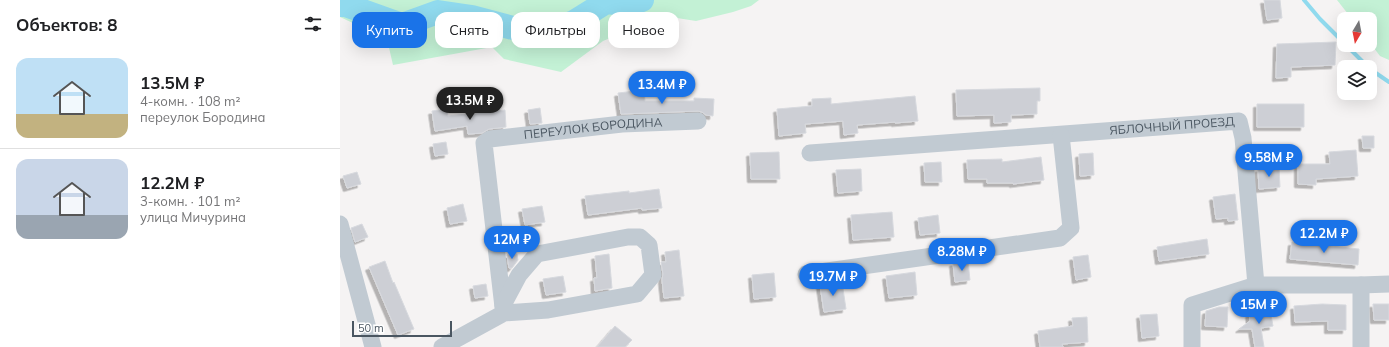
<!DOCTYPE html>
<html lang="ru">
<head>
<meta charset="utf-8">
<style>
  body { margin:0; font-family:Mulish,sans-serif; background:#f6f6f6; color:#202124; height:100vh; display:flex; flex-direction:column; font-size:15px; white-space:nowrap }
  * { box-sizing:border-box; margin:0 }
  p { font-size:13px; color:#757577 }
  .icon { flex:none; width:22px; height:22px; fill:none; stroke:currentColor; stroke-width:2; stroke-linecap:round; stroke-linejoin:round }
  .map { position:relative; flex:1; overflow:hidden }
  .panel { display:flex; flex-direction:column; background:#fff; width:340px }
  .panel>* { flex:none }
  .top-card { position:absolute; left:12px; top:12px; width:380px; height:36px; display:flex; gap:8px }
  .needle { width:26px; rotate:190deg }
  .fabs { position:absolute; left:997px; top:12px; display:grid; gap:8px }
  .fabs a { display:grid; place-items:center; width:40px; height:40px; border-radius:8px; background:#fff; box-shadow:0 4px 16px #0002; font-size:20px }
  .scale { position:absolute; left:12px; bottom:10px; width:100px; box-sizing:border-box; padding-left:4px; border:2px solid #4a5661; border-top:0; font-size:11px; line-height:14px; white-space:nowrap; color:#4a5661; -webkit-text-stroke:3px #fff; paint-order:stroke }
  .price { position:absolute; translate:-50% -34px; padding:0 9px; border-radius:14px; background:#1a73e8; color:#fff; font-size:13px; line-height:26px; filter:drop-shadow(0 1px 2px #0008) }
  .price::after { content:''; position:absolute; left:50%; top:24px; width:12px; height:9px; margin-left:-6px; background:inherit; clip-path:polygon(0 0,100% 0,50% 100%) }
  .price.current { background:#222; color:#fff }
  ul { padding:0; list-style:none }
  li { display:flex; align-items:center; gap:12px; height:100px; padding:0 16px }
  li+li { border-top:1px solid #e0e0e0 }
  li span { display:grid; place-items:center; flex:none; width:112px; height:80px; border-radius:12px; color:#555 }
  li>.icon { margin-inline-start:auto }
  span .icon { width:48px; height:48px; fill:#fffc; stroke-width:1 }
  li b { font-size:17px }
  h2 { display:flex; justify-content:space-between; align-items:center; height:48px; padding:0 16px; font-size:17px }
  .pill { padding:0 14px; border-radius:12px; background:#fff; box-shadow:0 4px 16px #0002; font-size:14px; line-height:36px }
  .pill.current { background:#1a73e8; color:#fff }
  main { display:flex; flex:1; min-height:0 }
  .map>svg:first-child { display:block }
  .green { fill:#c3f1d5 }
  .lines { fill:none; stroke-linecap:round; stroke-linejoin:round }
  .stream { stroke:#90daee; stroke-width:4 }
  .river { stroke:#90daee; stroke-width:24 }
  .building { fill:#cdcfd5; stroke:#d7d9de; filter:url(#shadow) }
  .minor { stroke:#c1cad2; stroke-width:17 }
  .labels { text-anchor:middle; stroke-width:3; stroke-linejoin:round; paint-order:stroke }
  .street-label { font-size:12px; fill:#4a5661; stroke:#fff }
</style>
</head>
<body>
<main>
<section class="panel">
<h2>Объектов: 8<svg class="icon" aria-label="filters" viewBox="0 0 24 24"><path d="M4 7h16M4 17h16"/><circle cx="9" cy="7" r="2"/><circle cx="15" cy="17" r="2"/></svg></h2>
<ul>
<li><span style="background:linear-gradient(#bfe0f5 70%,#c2b280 0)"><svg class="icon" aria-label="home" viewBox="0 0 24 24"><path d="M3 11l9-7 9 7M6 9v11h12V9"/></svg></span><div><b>13.5M ₽</b><p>4-комн. · 108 m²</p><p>переулок Бородина</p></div></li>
<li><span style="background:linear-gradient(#c9d6e8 70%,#9aa5b1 0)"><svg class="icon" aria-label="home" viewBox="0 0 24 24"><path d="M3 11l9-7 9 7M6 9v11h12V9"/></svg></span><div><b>12.2M ₽</b><p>3-комн. · 101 m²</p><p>улица Мичурина</p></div></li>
</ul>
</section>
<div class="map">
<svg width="1049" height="347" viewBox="0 0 1049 347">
  <defs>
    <filter id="shadow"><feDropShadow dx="-3.5" dy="3.5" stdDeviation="0" flood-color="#0004"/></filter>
  </defs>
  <rect width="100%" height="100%" fill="#f5f3f3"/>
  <path class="green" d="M0,0h419l-8,6 -18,6 -37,9 -19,-3 -22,2 -52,21 -42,31 -57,-13 -12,-12 -99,18 -6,-26 -47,-22z
    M997,0h52v60l-9,-4 -10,-13v-24h-18z"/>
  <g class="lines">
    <path class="stream" d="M964,0l16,19 24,24
      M1006,45l22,22
      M1030,69l19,13"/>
    <path class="river" d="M0,5l3,-1 59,21 36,-13 34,5 67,18 35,-13 32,-20 19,2 17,-4"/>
  </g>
  <path class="building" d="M924,0h16l2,18 -15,2z
    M996,42l-1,23 -44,2v10l-15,1 1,-34z
    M700,88v13h-3v13l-26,1v7l-17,1v-8l-37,1 -1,-26z
    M304,90l1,11h49v-3l20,1 -1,17 -7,-1 -4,-3 -4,-1 -77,3 -3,-21z
    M575,96l3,25 -23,2v-1l-38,3 1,8 -14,2 -1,-14 -38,3 1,9 -27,3 -2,-27 35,-3v-7l19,-1v6z
    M917,104h47v23h-47z
    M200,108l2,15 -12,1 -2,-14z
    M107,109l1,7 57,-6 1,17 -17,2 -7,4 -14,1 -1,-8 -32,5 -3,-20z
    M1022,136h12v12h-11z
    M106,142l2,12 -13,2 -2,-12z
    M1016,150l2,26 -42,3v6l-18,-1v-20h32l-1,-12z
    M439,152l1,27h-29l-1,-26z
    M753,153l1,22 -14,1 -1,-22z
    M701,157l3,23 -31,4v-1h-26v-4h-19l-1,-19 35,-1v3z
    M601,162l1,20h-17l-1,-19z
    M939,167l1,20 -21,2 -1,-20z
    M521,169l1,22 -24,2 -2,-23z
    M17,172l4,12 -14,4 -4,-12z
    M319,189l3,19 -20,2v-2l-54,7 -3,-19 44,-5v2z
    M895,194l3,26 -10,1v-3l-12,1 -3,-22z
    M123,204l4,17 -17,3 -3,-16z
    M202,206l3,16 -20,3 -3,-16z
    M552,212l2,25 -41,3 -2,-25z
    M598,215l2,18 -20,2 -2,-17z
    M22,224l6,13 -13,5 -4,-14z
    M867,239l2,15 -50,7 -2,-14z
    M952,242l67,7 -1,16 -68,-6z
    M339,250l5,46 -20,2 -2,-18 1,-6 -2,-12h5l-1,-10z
    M177,254l1,6 -6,8h-3l-2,-13z
    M269,254l3,34 -17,3 -1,-13h3l-2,-22z
    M748,255l3,22 -15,3 -3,-23z
    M45,261l8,22 1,-1 20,47 -16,6 -29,-68z
    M628,261l2,19 -15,2 -2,-19z
    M575,272l2,23 -28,3 -3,-22z
    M434,273l2,24 -22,2 -2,-24z
    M223,276l3,16 -20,3 -3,-16z
    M502,282l4,27 -22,3 -4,-27z
    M146,284l2,12 -13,2 -2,-12z
    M982,304l24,1v25h-18v-9l-33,1 -1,-16z
    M1033,304h16v16h-15z
    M879,307h9l-1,20 -22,-1 1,-15z
    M930,309l3,17 -12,2 3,19h-9l-3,-18h-13l11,-8 -1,-7z
    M817,314l2,22 -17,2 -2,-23z
    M747,317l1,25 -26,2 1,3h-23l-2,-16 35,-5 -1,-8z
    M275,326l17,14 -7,7h-28z"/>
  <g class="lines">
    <g class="minor">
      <path id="s1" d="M470,153l429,-32 4,17 13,147"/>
      <path d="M0,224l33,123"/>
      <path d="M466,274l254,-36 11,-10 -10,-93"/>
      <path id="s2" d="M163,307l-19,-164 6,-4 132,-15 76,-3"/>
      <path d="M102,347l62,-34 44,-3 89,-16 16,-19 -4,-30 -9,-8h-12l-91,17 -18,21 -16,30"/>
      <path d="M852,347v-42l64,-20h105l28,-1"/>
      <path d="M1021,347v-62"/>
    </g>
  </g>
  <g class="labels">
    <g class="street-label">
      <text dy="4" stroke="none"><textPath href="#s1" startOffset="363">ЯБЛОЧНЫЙ ПРОЕЗД</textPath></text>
      <text dy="4" stroke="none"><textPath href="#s2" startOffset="276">ПЕРЕУЛОК БОРОДИНА</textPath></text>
    </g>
  </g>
</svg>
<div class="fabs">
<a><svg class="needle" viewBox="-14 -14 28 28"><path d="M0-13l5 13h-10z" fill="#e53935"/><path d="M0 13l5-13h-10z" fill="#757577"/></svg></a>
<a><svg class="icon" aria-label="layers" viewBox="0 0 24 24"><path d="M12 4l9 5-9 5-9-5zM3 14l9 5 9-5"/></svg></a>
</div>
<div class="scale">50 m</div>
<b class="price" style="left:322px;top:105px">13.4M ₽</b>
<b class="price current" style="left:130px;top:121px">13.5M ₽</b>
<b class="price" style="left:929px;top:178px">9.58M ₽</b>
<b class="price" style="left:984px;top:254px">12.2M ₽</b>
<b class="price" style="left:172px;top:260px">12M ₽</b>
<b class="price" style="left:622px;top:272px">8.28M ₽</b>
<b class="price" style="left:493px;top:297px">19.7M ₽</b>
<b class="price" style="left:919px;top:325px">15M ₽</b>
<div class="top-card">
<a class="pill current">Купить</a>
<a class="pill">Снять</a>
<a class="pill">Фильтры</a>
<a class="pill">Новое</a>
</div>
</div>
</main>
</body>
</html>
